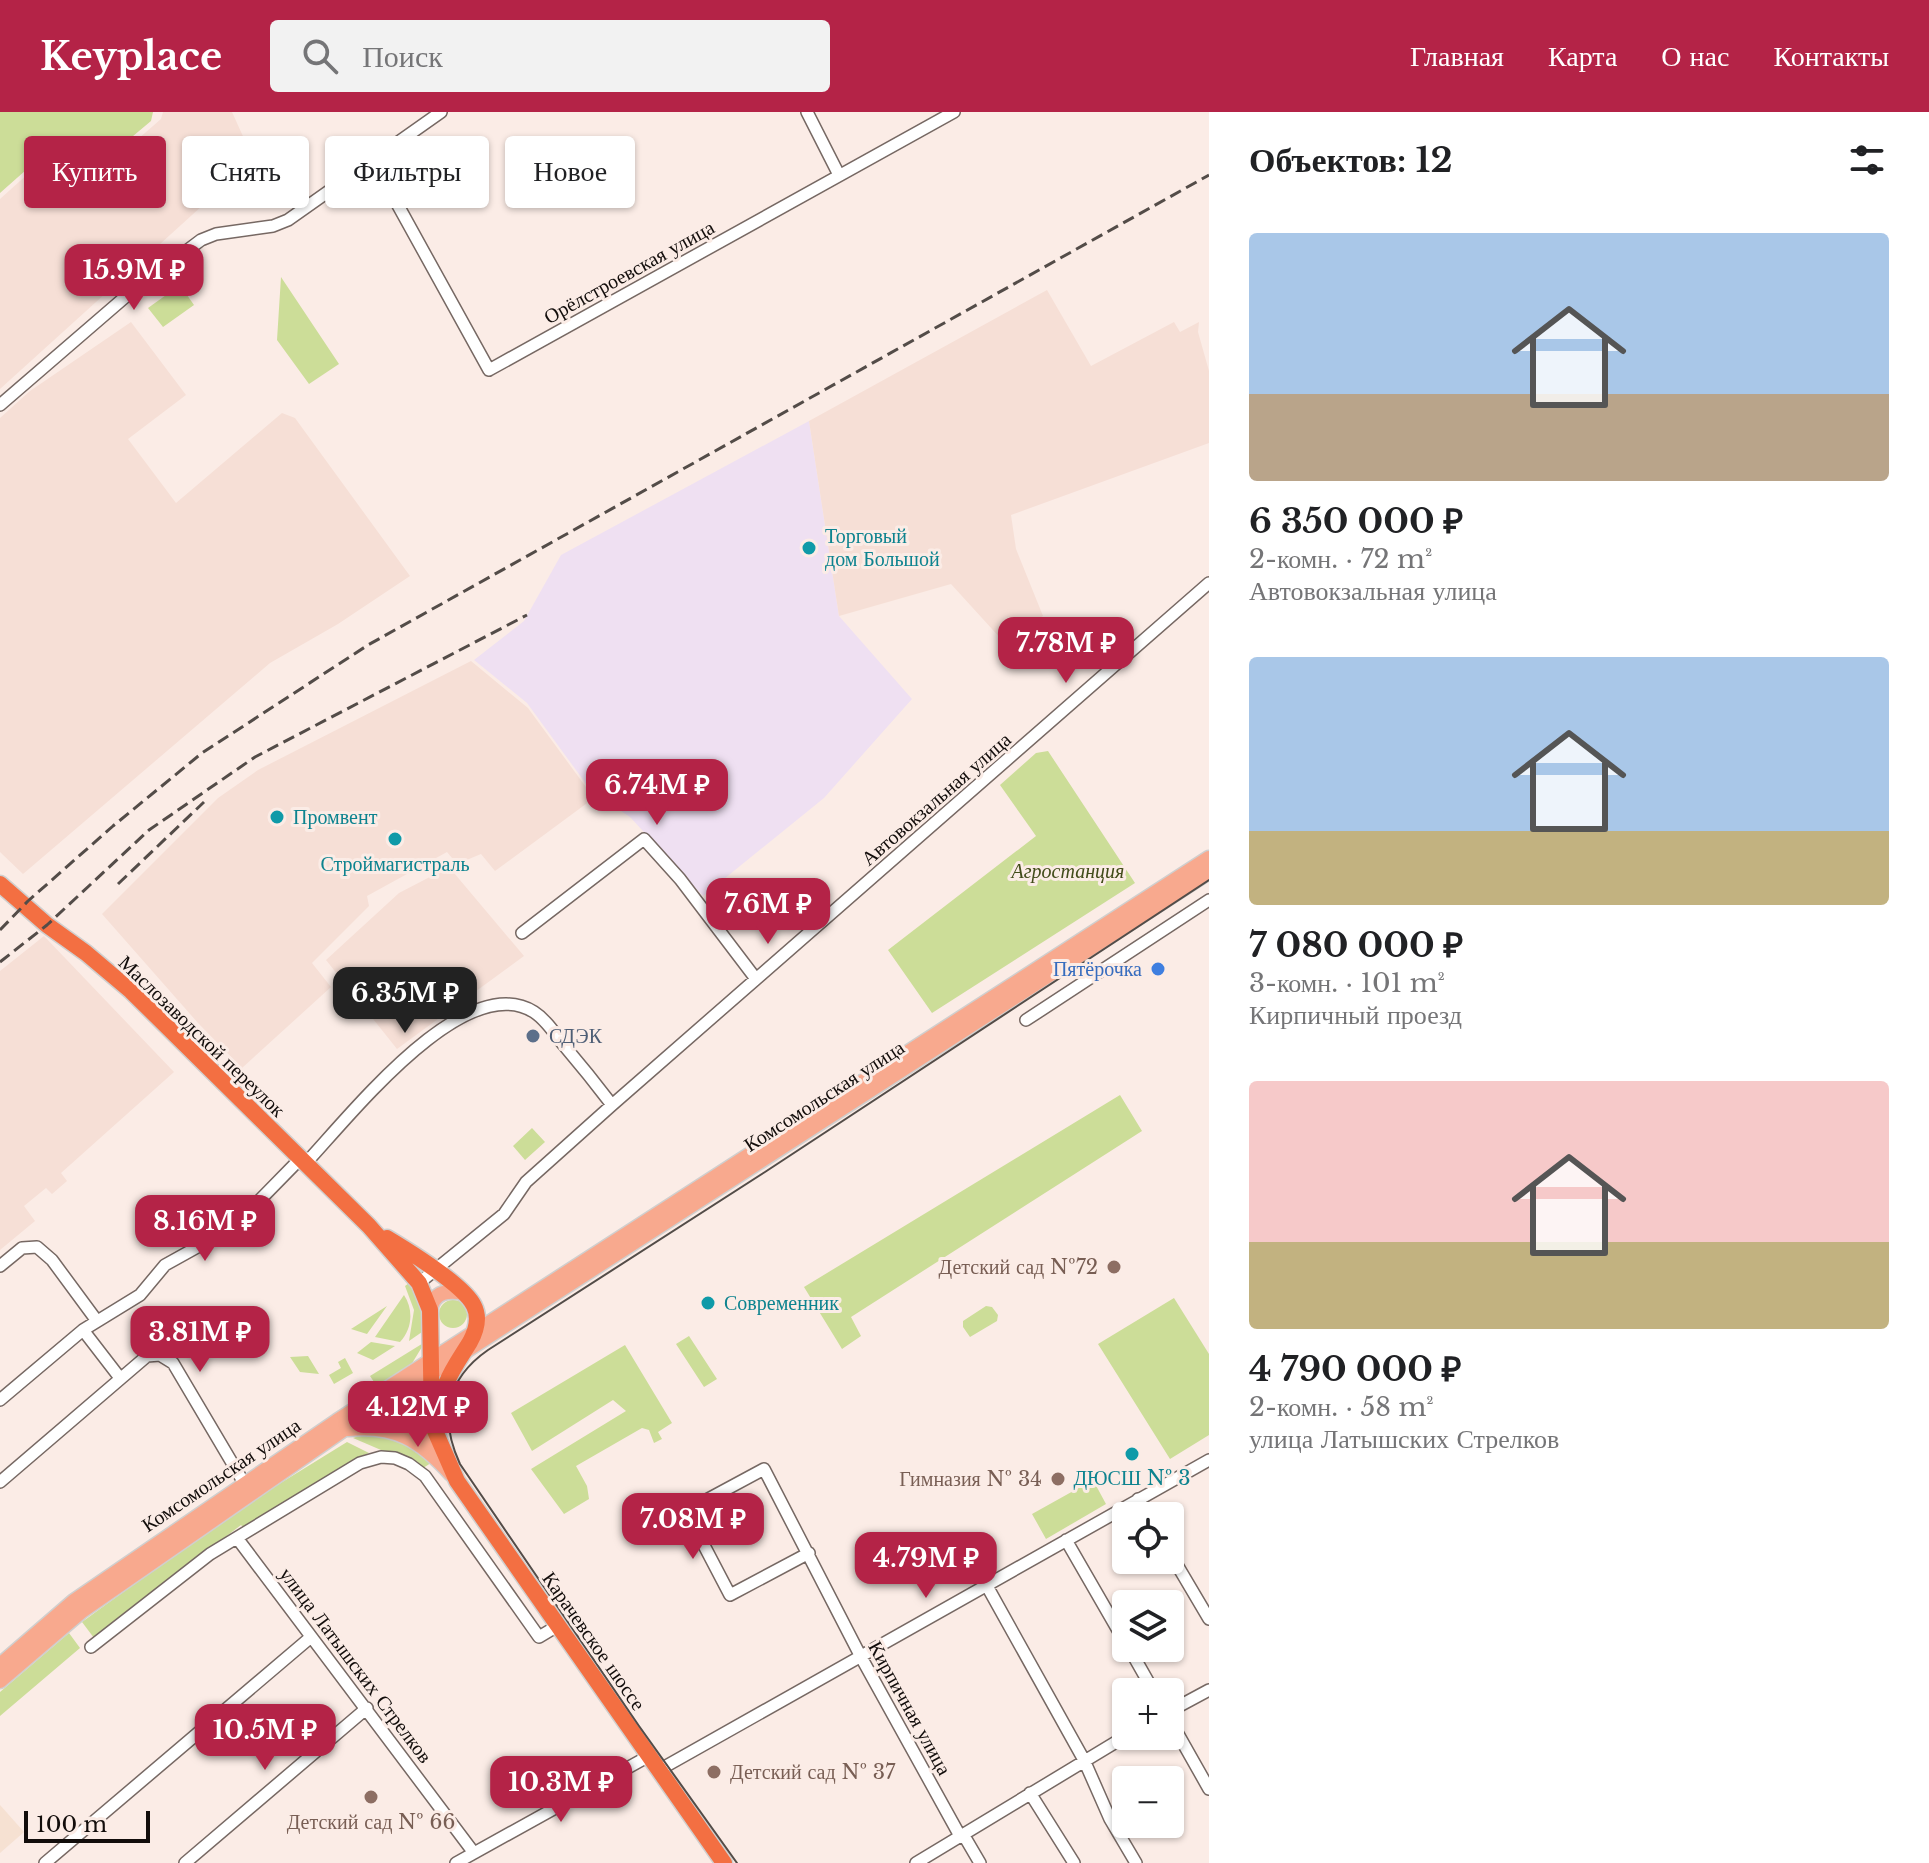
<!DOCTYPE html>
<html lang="ru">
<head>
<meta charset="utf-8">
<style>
  body { margin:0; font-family:"Libre Baskerville",serif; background:#f2f2f2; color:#202124; height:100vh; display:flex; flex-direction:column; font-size:30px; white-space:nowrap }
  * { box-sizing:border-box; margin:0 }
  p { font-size:26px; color:#757577 }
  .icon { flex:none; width:44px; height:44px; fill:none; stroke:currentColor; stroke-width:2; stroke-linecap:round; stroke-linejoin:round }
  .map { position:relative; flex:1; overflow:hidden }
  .sheet { display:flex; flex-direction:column; background:#fff; width:720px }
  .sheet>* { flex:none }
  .banner { position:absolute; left:24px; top:24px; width:760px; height:72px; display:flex; gap:16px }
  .buttons { position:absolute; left:1112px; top:1390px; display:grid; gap:16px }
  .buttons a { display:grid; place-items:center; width:72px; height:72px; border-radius:8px; background:#fff; box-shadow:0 2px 6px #0004; font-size:40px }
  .scale { position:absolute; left:24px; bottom:20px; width:126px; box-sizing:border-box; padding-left:8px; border:4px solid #120d0b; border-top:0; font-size:22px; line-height:28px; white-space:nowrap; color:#120d0b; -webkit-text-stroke:6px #fbece6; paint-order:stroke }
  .price { position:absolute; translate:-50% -68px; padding:0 18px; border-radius:16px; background:#b42347; color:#fff; font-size:26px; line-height:52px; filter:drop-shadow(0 2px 4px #0008) }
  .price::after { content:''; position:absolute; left:50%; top:48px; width:24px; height:18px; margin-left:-12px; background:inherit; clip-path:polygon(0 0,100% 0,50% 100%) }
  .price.active { background:#222; color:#fff }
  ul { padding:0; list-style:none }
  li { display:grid; align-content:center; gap:16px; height:424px; padding:0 40px }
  li span { display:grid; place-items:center; height:248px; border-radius:8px; color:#555 }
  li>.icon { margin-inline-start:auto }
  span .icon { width:144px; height:144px; fill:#fffc; stroke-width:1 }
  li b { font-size:34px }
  h2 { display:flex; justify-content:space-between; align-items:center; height:96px; padding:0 40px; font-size:34px }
  .chip { padding:0 28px; border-radius:8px; background:#fff; box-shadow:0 2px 6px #0004; font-size:28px; line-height:72px }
  .chip.active { background:#b42347; color:#fff }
  header { display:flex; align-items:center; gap:48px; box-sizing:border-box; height:112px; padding:0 40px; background:#b42347; color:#fff }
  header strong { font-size:38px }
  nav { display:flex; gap:44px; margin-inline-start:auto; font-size:28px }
  .search { width:560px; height:72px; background:#f2f2f2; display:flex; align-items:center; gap:20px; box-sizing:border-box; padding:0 28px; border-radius:8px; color:#757577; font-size:30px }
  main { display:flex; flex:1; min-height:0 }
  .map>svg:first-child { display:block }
  .commercial { fill:#efe0f2 }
  .built { fill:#f6dfd6 }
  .education { fill:#f6e1d2 }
  .green { fill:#ccdd98 }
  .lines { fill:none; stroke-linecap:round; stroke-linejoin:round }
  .minor-casing { stroke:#766863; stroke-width:14 }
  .major-casing { stroke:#d0cfce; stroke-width:17 }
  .highway-casing { stroke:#d0cfce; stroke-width:19 }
  .minor { stroke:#fff; stroke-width:11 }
  .major { stroke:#f8a98e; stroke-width:14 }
  .highway { stroke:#f36f42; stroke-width:16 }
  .tram { stroke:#534c48; stroke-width:2 }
  .rail { stroke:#534c48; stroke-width:3; stroke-dasharray:12 6; stroke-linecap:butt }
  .culture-dot { fill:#0f9aa8; stroke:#fbece6; stroke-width:3 }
  .shop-dot { fill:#3f7fe0; stroke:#fbece6; stroke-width:3 }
  .service-dot { fill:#5c6f8a; stroke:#fbece6; stroke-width:3 }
  .education-dot { fill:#8d6e63; stroke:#fbece6; stroke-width:3 }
  .labels { text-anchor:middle; stroke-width:6; stroke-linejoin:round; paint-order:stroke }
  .street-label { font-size:20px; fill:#120d0b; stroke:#fbece6 }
  .culture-label { font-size:20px; fill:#0d838f; stroke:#fbece6; text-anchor:start }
  .park-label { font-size:20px; font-style:italic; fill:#424c1a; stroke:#fbece6 }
  .shop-label { font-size:20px; fill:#366cbe; stroke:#fbece6; text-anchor:end }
  .service-label { font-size:20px; fill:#4e5e75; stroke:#fbece6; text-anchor:start }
  .education-label { font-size:20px; fill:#785e54; stroke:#fbece6; text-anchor:end }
</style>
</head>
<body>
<header>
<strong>Keyplace</strong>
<div class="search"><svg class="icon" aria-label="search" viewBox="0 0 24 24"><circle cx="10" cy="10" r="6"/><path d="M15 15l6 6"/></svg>Поиск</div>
<nav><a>Главная</a><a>Карта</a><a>О нас</a><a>Контакты</a></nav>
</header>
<main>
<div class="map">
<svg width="1209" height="1751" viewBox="0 0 1209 1751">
  <rect width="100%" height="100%" fill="#fbece6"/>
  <path class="commercial" d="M809,309l30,195 73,83 -88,99 -121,98 -73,-79 -38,-25 -65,-89 -53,-43 50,-39 37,-66z"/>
  <path class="built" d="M163,0h69l29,64 -29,20h-19l-213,193v-190l30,-27 30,35 101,-88z
    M1047,178l44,76 83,-44 6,10 19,-10 -1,10 11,39v72l-198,72 5,34 27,67 -41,24 -51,-56 -112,32 -30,-195z
    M131,210l55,73 -58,44 48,64 106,-90 13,5 115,158 -72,48 -68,39 -247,211 -23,-22v-434l30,-27z
    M471,549l57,47 66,90 -99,73 -14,-17 -24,10 -10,-12 -80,44 2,10 -57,57 19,24 -89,81 -44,-45 -96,-109 116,-116 40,-28z
    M449,755l75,89 -127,93 -71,-89 73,-67z
    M44,824l130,136 -113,101 6,8 -15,13 -6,-6 -22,18 11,15 -35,29v-279z"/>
  <path class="education" d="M0,1693l24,27 -24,21z"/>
  <path class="green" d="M0,0h153l-2,9 -86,72 -30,-31 -35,31z
    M281,165l58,87 -30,20 -32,-44z
    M180,173l14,20 -31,22 -15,-19z
    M1048,639l87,132 -203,130 -44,-63 148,-114 -36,-51 36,-32z
    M1120,983l22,36 -291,186 10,19 -19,13 -38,-62z
    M532,1016l13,14 -20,18 -12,-14z
    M409,1171l15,24 2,31 -4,-6 -13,9 5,-31 -9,-24z
    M404,1183c10,15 8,34 -4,47l-25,-5z
    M1174,1186l35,56v81l-39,24 -72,-115z
    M439 1202a14 14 0 1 1 28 0a14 14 0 1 1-28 0Z
    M387,1194l-20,28 -16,-5z
    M986,1194l6,1 6,8 -1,6 -27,16 -7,-10v-6z
    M689,1224l28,43 -13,8 -28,-43z
    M371,1230l24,4 -22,14 -16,-7z
    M425,1230l-14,23 -33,23 -8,-12z
    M625,1233l47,78 -14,9 4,7 -8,4 -5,-13 -7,-2 -66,38 11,20 2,13 -25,15 -33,-45 95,-58 -13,-11 -81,51 -21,-38z
    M308,1244l11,18 -19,-2 -10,-15z
    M345,1246l8,15 -19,11 -5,-9 12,-7 -3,-6z
    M367,1321c24,4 49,10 64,30l-8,5 -70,-30z
    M347,1330l22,11 -13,5 -110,72 -5,-5 -147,113 -12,-16 150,-109z
    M1093,1368l13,24 -60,35 -14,-25z
    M69,1521l11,15 -80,68v-24z"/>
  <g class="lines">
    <g class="minor-casing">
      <path id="minor" d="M807,0l32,63
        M373,48l116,210 465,-258
        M0,293l124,-107 77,-58 15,-6 57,-8 15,-6 153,-108
        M522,821l122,-94 36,40 76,100
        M1026,908l183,-120
        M304,1053c43,-45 160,-197 230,-153 11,7 20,20 28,31 17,20 34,41 50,62
        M0,1154l22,-18 15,-1 15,13 45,61
        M419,1171l85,-69 22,-32 86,-77 597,-522
        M83,1218l37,48
        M0,1288l83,-70 57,-35 25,-30 45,-25 41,-31 48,-49
        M0,1370l147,-126 13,-1 13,8 71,120
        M1138,1387l10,17
        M237,1426l237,315
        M1066,1428l60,104
        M809,1441l-79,42 -44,-84 78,-42 97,188 99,179
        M1170,1441l39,66
        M987,1474l97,174 26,59 26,44
        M91,1535l119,-93 150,-91 21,-6 14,1 14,6 16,12 114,161 20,-12
        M1129,1536l25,44
        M1170,1599l39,-21
        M1170,1608l39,69
        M659,1658l550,-310
        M1030,1681l44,70
        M963,1722l17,29
        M45,1751l266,-226
        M185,1751l182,-155
        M456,1751l193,-107
        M916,1751l210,-127"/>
    </g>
    <g class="major-casing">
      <path id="major" d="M430,1198c4,-19 18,-20 34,-17
        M378,1289l27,13 32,37
        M348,1317c47,-5 72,11 103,45
        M0,1553l74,-64 263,-180 872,-563
        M0,1569l82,-70 261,-181 866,-558"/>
    </g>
    <g class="highway-casing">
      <path id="highway" d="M0,772l47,41 39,28 45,38 238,235 50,57 11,27 2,114 25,57 267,382
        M387,1126c20,12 78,48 87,68 6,12 2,25 -4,36 -18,29 -30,42 -29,79"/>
    </g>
    <use href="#minor" class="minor"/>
    <use href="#major" class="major"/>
    <use href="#highway" class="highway"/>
    <path class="tram" d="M737,1751l-98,-137 -179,-262c-21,-45 -14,-85 28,-114l277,-178 444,-292"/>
    <path class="rail" d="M118,772l86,-82
      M0,818l28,-29 85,-75 89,-73 166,-108 841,-470
      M0,850l47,-37 102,-95 106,-73 272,-142"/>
  </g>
  <g class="culture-dot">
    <circle cx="809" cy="436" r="8"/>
    <circle cx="277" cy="705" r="8"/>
    <circle cx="395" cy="727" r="8"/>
    <circle cx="708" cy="1191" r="8"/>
    <circle cx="1132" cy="1342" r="8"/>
  </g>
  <circle class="shop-dot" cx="1158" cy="857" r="8"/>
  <circle class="service-dot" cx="533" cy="924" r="8"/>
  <g class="education-dot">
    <circle cx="1114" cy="1155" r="8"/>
    <circle cx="1058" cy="1367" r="8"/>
    <circle cx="714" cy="1660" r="8"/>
    <circle cx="371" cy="1685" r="8"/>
  </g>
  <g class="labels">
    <g class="street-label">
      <text transform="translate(629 160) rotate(-29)" y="7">Орёлстроевская улица</text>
      <text transform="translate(936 687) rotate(-41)" y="7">Автовокзальная улица</text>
      <text transform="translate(202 924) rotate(44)" y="7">Маслозаводской переулок</text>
      <text transform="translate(824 984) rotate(-33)" y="7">Комсомольская улица</text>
      <text transform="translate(221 1363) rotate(-34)" y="7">Комсомольская улица</text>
      <text transform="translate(594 1529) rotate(55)" y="7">Карачевское шоссе</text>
      <text transform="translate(356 1553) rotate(53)" y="7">улица Латышских Стрелков</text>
      <text transform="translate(910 1596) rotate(61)" y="7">Кирпичная улица</text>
    </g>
    <g class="culture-label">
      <text x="825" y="431">Торговый<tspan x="825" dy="23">дом Большой</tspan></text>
      <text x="293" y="712">Промвент</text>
      <text x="395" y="759" text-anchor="middle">Строймагистраль</text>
      <text x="724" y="1198">Современник</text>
      <text x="1132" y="1373" text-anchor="middle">ДЮСШ № 3</text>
    </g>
    <g class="park-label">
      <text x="1068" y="766">Агростанция</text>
    </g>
    <g class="shop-label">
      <text x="1142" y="864">Пятёрочка</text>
    </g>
    <g class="service-label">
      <text x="549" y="931">СДЭК</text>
    </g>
    <g class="education-label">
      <text x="1098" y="1162">Детский сад №72</text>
      <text x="1042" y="1374">Гимназия № 34</text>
      <text x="730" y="1667" text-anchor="start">Детский сад № 37</text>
      <text x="371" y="1717" text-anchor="middle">Детский сад № 66</text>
    </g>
  </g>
</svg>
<div class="buttons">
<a><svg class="icon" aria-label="locate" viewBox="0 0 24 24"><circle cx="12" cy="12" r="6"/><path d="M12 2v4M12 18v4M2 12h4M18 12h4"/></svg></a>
<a><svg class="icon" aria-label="layers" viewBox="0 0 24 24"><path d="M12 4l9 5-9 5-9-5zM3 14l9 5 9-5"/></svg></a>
<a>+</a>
<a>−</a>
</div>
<div class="scale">100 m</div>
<b class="price" style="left:134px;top:200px">15.9M ₽</b>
<b class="price" style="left:1066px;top:573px">7.78M ₽</b>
<b class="price" style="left:657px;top:715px">6.74M ₽</b>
<b class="price" style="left:768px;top:834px">7.6M ₽</b>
<b class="price active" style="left:405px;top:923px">6.35M ₽</b>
<b class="price" style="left:205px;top:1151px">8.16M ₽</b>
<b class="price" style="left:200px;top:1262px">3.81M ₽</b>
<b class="price" style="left:418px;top:1337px">4.12M ₽</b>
<b class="price" style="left:693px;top:1449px">7.08M ₽</b>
<b class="price" style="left:926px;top:1488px">4.79M ₽</b>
<b class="price" style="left:265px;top:1660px">10.5M ₽</b>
<b class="price" style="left:561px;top:1712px">10.3M ₽</b>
<div class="banner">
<a class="chip active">Купить</a>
<a class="chip">Снять</a>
<a class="chip">Фильтры</a>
<a class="chip">Новое</a>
</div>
</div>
<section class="sheet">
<h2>Объектов: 12<svg class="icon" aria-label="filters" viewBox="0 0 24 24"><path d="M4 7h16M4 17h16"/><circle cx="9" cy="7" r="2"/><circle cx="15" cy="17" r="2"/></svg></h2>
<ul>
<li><span style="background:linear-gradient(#a9c7e8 65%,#b9a48a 0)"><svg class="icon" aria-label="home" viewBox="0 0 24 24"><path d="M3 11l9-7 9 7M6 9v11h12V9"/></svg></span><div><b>6 350 000 ₽</b><p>2-комн. · 72 m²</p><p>Автовокзальная улица</p></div></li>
<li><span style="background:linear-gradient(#a9c7e8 70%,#c2b280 0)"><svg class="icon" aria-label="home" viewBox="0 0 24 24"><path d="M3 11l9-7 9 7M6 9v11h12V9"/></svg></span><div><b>7 080 000 ₽</b><p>3-комн. · 101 m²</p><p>Кирпичный проезд</p></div></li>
<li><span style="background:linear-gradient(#f6c9c9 65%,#c2b280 0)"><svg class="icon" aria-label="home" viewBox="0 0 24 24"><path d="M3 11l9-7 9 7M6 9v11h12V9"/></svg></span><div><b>4 790 000 ₽</b><p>2-комн. · 58 m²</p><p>улица Латышских Стрелков</p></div></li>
</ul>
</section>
</main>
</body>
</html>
